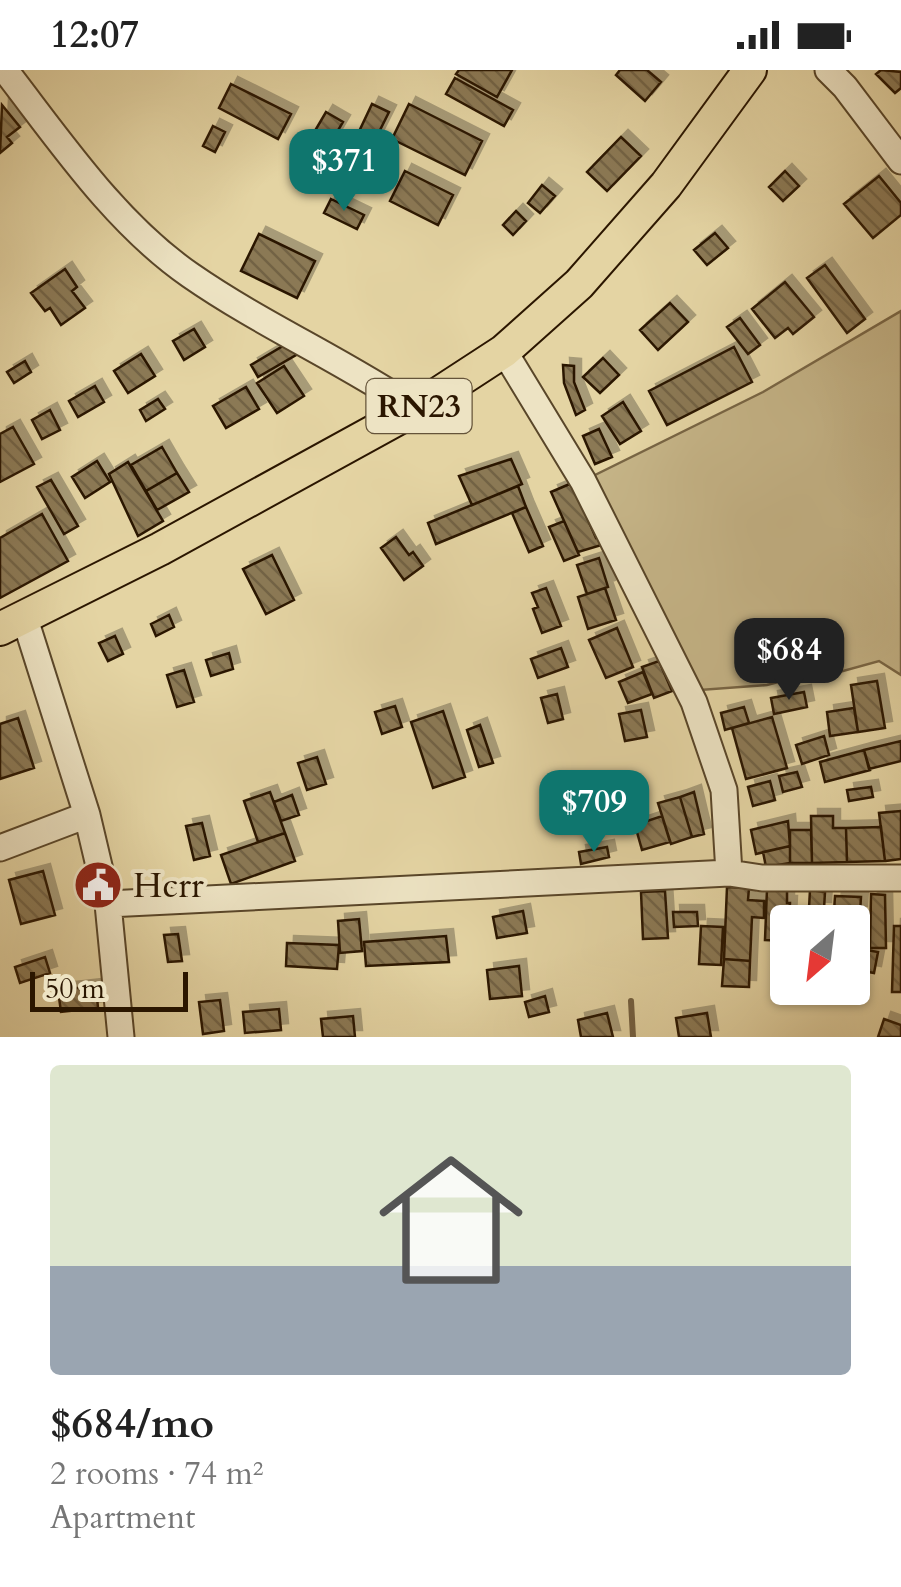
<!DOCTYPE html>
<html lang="en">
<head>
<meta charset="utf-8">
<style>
  body { margin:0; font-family:Cardo,serif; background:#f2f2f2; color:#222; height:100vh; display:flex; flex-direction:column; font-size:38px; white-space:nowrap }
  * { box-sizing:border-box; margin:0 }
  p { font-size:32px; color:#767676 }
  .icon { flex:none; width:55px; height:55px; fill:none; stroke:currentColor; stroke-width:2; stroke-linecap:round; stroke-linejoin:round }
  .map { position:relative; height:967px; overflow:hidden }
  .side { display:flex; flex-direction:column; background:#fff; flex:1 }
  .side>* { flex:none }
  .needle { width:65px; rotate:208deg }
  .buttons { position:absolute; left:770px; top:835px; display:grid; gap:20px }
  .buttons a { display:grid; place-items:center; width:100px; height:100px; border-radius:10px; background:#fff; box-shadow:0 2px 8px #0004; font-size:50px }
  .scale { position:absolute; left:30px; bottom:25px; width:158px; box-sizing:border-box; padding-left:10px; border:5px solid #2b1600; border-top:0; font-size:28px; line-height:35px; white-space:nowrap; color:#2b1600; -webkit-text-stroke:8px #ede3c3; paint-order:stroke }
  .price { position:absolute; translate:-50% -85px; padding:0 22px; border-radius:20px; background:#0f766e; color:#fff; font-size:32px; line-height:65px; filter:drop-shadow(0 2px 5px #0008) }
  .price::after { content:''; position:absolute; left:50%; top:60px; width:30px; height:22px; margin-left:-15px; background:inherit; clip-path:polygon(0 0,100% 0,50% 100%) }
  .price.active { background:#222; color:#fff }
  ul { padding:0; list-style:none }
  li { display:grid; align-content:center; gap:20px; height:530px; padding:0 50px }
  li span { display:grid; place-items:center; height:310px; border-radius:10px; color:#555 }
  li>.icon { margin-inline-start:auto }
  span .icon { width:180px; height:180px; fill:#fffc; stroke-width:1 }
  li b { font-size:42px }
  .status { display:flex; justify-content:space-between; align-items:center; height:70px; padding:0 50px; background:#fff; direction:ltr }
  .status svg { height:28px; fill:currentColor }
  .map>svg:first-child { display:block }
  .green { fill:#c5b487; stroke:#786544; stroke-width:2.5 }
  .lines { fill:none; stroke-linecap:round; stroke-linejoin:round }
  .stream { stroke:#746141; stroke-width:6 }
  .building { fill:url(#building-back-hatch); stroke:#2b1600; stroke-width:2.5; filter:url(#shadow) }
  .minor-casing { stroke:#594629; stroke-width:29 }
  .major-casing { stroke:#2b1600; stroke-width:36 }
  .minor { stroke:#ede3c3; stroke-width:25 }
  .major { stroke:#e4d4a3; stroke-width:32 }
  .labels { text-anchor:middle; stroke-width:8; stroke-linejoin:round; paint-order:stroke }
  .shield { fill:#ede3c3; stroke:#65543a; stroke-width:2.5 }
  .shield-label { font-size:32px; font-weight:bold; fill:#2b1600 }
  .poi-label { font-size:35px; fill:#2b1600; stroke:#ede3c3; text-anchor:start }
</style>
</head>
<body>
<div class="status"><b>12:07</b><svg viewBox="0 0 49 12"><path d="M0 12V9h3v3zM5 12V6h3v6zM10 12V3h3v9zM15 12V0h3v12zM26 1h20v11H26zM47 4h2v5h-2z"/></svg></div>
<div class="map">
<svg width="901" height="967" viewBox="0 0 901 967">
  <defs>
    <pattern id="building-back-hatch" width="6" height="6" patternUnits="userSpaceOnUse" patternTransform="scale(2.5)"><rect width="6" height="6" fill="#8b7955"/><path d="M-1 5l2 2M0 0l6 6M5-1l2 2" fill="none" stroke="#726244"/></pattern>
    <filter id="shadow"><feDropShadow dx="7" dy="-7" stdDeviation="0" flood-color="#0004"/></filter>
  </defs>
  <rect width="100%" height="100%" fill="#e4d4a3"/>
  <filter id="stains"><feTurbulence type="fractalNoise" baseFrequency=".002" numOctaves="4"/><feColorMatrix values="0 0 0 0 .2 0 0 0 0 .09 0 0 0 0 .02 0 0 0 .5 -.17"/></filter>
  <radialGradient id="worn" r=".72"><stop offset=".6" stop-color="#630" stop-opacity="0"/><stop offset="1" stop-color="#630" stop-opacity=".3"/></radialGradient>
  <path class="green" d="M901,241v364l-22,-14 -54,15h-24l-34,9 -67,5 -111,-212 174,-86z"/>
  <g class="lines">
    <path class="stream" d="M631,931l2,36"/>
  </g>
  <path class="building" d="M459,0h53l-15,27 -41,-23z
    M620,0h27l14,12 -16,19 -29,-26z
    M881,0l20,2v16l-6,5 -19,-19z
    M455,8l58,32 -9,16 -58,-32z
    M231,14l60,30 -13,25 -59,-31z
    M372,34l17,8 -18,36 -16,-8z
    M409,34l73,37 -17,34 -73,-36z
    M2,35l18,22 -13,10 5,6 -12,10z
    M326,42l17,10 -10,17 -17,-10z
    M213,56l12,6 -10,20 -12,-6z
    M621,67l20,19 -34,35 -20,-19z
    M405,101l48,24 -15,30 -48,-24z
    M785,101l14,15 -16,15 -14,-14z
    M879,106l22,27v12l-28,23 -29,-34z
    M542,115l13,11 -15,17 -12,-10z
    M331,129l33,16 -7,14 -33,-16z
    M516,141l10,10 -13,14 -10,-10z
    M715,163l13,15 -21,17 -13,-15z
    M259,164l56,27 -18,37 -56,-27z
    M825,195l40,54 -18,14 -40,-55z
    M65,199l12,18 -5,4 13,17 -24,17 -11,-17 -5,3 -14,-18z
    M785,212l29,35 -21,17 -5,-6 -13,10 -23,-29z
    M670,233l18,19 -30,28 -18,-20z
    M740,248l20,27 -12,9 -21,-27z
    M194,259l11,18 -21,13 -11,-19z
    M288,273l8,12 -38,22 -7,-12z
    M734,277l18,35 -85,43 -18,-34z
    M141,284l14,22 -27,17 -14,-22z
    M603,288l16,17 -19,18 -17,-16z
    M25,291l6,11 -17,11 -7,-11z
    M563,295l11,1v16l11,28 -9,5 -12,-32z
    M284,296l20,30 -27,17 -20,-30z
    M95,316l9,16 -26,15 -9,-16z
    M246,317l13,22 -33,19 -13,-22z
    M158,329l7,10 -19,12 -6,-11z
    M623,332l18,29 -21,13 -18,-28z
    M50,340l10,20 -18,9 -10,-19z
    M13,357l21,37 -34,18v-48z
    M599,359l13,28 -17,7 -12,-28z
    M162,377l15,26 -31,18 -15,-26z
    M511,389l11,25 -50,21 -13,-29z
    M97,391l13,21 -25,16 -13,-21z
    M128,392l35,59 -25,15 -29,-62z
    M177,403l12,19 -32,18 -11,-19z
    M51,410l27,46 -14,8 -27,-47z
    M572,413l24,55 6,-2 3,8 -27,8 -27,-60z
    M518,416l8,21 -90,37 -8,-21z
    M526,437l17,39 -14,6 -17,-39z
    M42,444l26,47 -68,37v-60z
    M564,451l15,34 -15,6 -15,-34z
    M396,467l13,18 4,-3 10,14 -19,14 -23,-32z
    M272,485l22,45 -28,14 -23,-45z
    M599,488l9,29 -21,7 -10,-29z
    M546,518l15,38 -19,7 -9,-24 5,-2 -6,-14z
    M605,518l11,32 -28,9 -10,-32z
    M169,545l5,12 -18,9 -5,-12z
    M617,558l16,39 -27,11 -17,-38z
    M115,566l8,18 -15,7 -9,-18z
    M561,578l7,19 -30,11 -7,-19z
    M229,583l4,16 -22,7 -5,-16z
    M659,591l13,30 -18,7 -12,-31z
    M184,600l10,32 -17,5 -10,-32z
    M643,602l9,22 -24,9 -9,-21z
    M877,611l8,47 -27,4 -7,-47z
    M804,622l3,15 -33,7 -3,-16z
    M557,624l6,25 -15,4 -7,-25z
    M395,636l7,21 -20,7 -7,-22z
    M744,637l5,16 -24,7 -4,-17z
    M854,638l4,24 -28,4 -3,-24z
    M641,640l6,27 -22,4 -6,-27z
    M443,641l22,66 -32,11 -22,-66z
    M772,647l15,51 -41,11 -14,-51z
    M18,648l16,50 -34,11v-55z
    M480,655l13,38 -14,4 -12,-37z
    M824,666l5,19 -27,9 -6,-19z
    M901,671v20l-32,8 -5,-19z
    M864,680l6,20 -45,12 -5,-20z
    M317,687l9,27 -19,6 -9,-27z
    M797,702l5,15 -19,5 -4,-16z
    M770,711l5,19 -22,6 -5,-19z
    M871,717l2,10 -24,4 -2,-11z
    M270,722l15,41 -27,9 -14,-41z
    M694,722l10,42 -12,3 -12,-40z
    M292,725l7,20 -18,6 -7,-19z
    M680,727l12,40 -21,7 -13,-41z
    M901,741v48l-16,2 -6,-48z
    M662,746l8,26 -28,8 -7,-25z
    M811,746h22v12h13l1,34 -35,1z
    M788,751l2,25 -34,8 -5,-24z
    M202,753l8,33 -16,4 -8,-34z
    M881,757l4,34 -38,1 -1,-34z
    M790,760h21l1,33h-22z
    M285,763l10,28 -64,23 -10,-29z
    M790,776v17l-24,4 -3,-15z
    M607,777l2,10 -28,7 -2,-12z
    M43,801l12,44 -34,9 -12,-44z
    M727,817l22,1 -1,12 16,1v17l-12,-1 -2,44 -26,-2z
    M767,819l20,1v13h3l-2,38 -23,-1z
    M810,820l15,2 -1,17 -15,-1z
    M665,821l3,47 -25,1 -2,-47z
    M871,824l14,1 1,53h-16z
    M835,826l26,1 -1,16 -26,-2z
    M523,841l4,22 -30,5 -4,-21z
    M673,842h24l1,14 -24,1z
    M359,849l3,32 -22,2 -2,-32z
    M701,856l22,1 -2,38 -22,-1z
    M894,856h7v66h-9z
    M178,864l4,27 -14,1 -4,-27z
    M446,866l3,26 -83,4 -2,-24z
    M287,873l52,2 -2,24 -51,-3z
    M855,878l23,4 -4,21 -22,-4z
    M45,887l5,16 -30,10 -5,-16z
    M724,889l26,2 -1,26 -27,-1z
    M519,896l3,30 -32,3 -3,-29z
    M96,916l2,22 -37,4 -3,-22z
    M545,926l4,16 -20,5 -4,-15z
    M220,930l4,31 -21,3 -4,-32z
    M279,939l2,21 -36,3 -2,-21z
    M607,943l6,24h-32l-3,-17z
    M707,943l4,24h-32l-3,-19z
    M353,946l2,21h-32l-2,-18z
    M884,949l17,6v12h-23z"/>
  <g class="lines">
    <g class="minor-casing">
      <path id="minor" d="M5,0c55,71 110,153 185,205 72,50 152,85 225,134
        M828,0l17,17 56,74
        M504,281l79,130 111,221 30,88 5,83
        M24,546l63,199 21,89 13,133
        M0,778l87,-33
        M108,834l621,-31 33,5h139"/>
    </g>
    <g class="major-casing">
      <path id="major" d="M0,559l160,-80 255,-140 89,-58 75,-67 87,-99 84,-115"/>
    </g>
    <use href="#minor" class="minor"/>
    <use href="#major" class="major"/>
  </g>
  <defs>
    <g id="civic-disc" transform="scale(2.5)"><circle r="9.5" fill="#8f2418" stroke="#ede3c3"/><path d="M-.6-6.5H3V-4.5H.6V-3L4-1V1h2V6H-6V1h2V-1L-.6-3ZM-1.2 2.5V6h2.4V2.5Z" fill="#fff"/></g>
  </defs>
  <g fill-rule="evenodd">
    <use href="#civic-disc" x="98" y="815"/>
  </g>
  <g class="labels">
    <rect class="shield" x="366.5" y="309" width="105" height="54" rx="8"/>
    <g class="shield-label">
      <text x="419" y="347">RN23</text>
    </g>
    <g class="poi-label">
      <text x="133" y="827">Hcrr</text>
    </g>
  </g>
  <rect width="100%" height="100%" filter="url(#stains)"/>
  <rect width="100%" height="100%" fill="url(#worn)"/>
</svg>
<div class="buttons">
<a><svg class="needle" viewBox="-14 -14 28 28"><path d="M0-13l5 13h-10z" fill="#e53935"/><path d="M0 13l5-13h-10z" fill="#767676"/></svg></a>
</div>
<div class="scale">50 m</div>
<b class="price" style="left:344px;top:144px">$371</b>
<b class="price active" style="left:789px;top:633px">$684</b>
<b class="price" style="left:594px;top:785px">$709</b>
</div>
<section class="side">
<ul>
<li><span style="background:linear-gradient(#dfe7d0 65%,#9aa5b1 0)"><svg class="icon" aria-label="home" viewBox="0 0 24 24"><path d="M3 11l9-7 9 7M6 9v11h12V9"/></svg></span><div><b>$684/mo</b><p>2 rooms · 74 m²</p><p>Apartment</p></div></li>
</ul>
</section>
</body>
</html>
